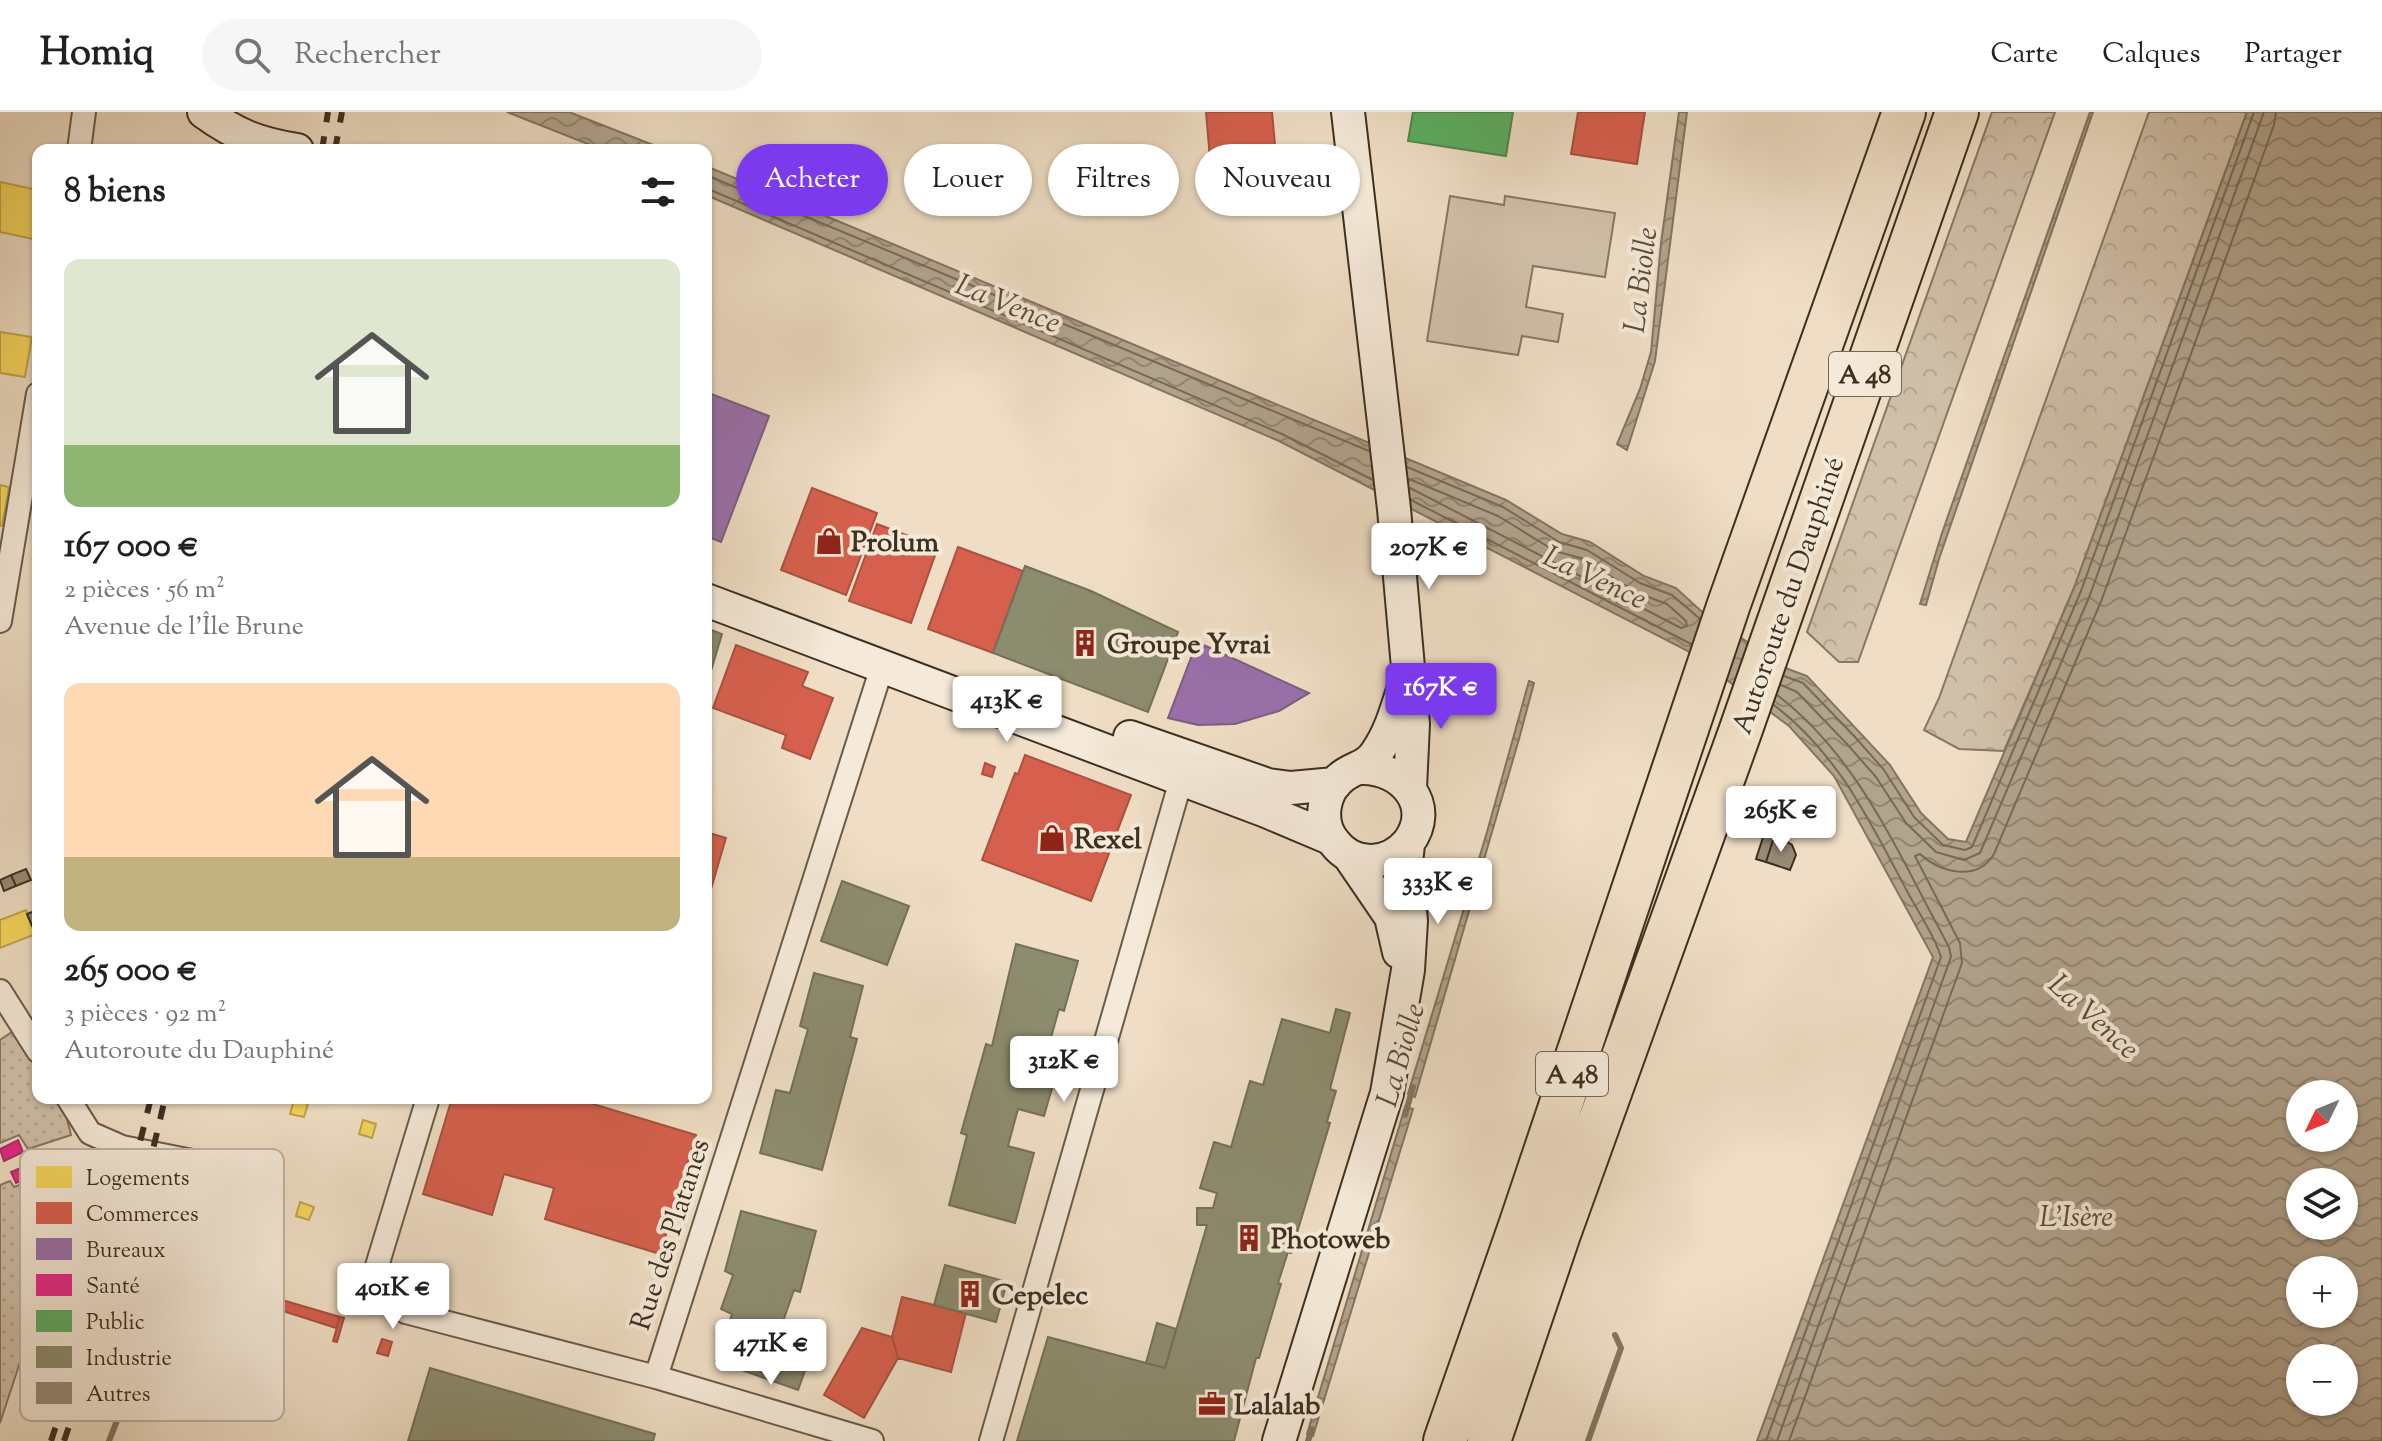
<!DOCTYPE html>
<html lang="fr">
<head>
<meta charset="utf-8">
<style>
  body { margin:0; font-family:"Sorts Mill Goudy",serif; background:#f6f6f6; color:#202124; height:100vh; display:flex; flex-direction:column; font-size:30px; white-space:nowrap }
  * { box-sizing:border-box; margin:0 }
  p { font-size:26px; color:#757577 }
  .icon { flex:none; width:44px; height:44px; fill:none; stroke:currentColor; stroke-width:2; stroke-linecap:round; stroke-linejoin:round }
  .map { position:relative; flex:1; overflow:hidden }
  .panel { position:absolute; left:32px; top:32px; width:680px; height:960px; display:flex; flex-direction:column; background:#fff; border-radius:16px; box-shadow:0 2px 6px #0004 }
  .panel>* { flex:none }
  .banner { position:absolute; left:736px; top:32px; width:760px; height:72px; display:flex; gap:16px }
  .needle { width:52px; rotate:227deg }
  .tools { position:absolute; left:2286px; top:968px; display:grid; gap:16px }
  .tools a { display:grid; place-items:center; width:72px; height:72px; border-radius:50%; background:#fff; box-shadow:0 2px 6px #0004; font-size:40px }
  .price { position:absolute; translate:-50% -68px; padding:0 18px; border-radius:8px; background:#fff; color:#222; font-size:26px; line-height:52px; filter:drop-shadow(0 2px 4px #0008) }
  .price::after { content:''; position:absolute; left:50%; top:48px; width:24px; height:18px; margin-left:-12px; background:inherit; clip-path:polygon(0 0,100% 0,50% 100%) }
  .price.selected { background:#7c3aed; color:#fff }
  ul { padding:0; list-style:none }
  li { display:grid; align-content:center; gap:16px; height:424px; padding:0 32px }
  li span { display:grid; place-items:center; height:248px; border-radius:16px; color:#555 }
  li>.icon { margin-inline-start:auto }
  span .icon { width:144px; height:144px; fill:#fffc; stroke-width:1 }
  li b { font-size:34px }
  h2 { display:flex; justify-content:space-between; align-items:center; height:96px; padding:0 32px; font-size:34px }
  .chip { padding:0 28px; border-radius:36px; background:#fff; box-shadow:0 2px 6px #0004; font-size:28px; line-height:72px }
  .chip.selected { background:#7c3aed; color:#fff }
  header { display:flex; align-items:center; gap:48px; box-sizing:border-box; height:112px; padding:0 40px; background:#fff; border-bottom:2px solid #e0e0e0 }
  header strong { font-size:38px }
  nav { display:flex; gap:44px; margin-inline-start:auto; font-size:28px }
  .search { width:560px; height:72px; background:#f6f6f6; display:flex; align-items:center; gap:20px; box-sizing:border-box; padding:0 28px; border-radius:44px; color:#757577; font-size:30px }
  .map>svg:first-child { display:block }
  .grass { fill:url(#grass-dots); stroke:#867864; stroke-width:2 }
  .forest { fill:url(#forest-crowns); stroke:#867864; stroke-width:2 }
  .park { fill:#d1c0a9; stroke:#867864; stroke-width:2 }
  .water { fill:url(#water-waves); stroke:#837561; stroke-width:2; fill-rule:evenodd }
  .homes { fill:#f6d55c; stroke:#bea44a; stroke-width:2 }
  .shops { fill:#d6604d; stroke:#a85240; stroke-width:2 }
  .offices { fill:#9970ab; stroke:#7d5d81; stroke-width:2 }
  .health { fill:#e7298a; stroke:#b42b6a; stroke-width:2 }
  .public { fill:#5aae61; stroke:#51884e; stroke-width:2 }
  .industry { fill:#8c8c6e; stroke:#747057; stroke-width:2 }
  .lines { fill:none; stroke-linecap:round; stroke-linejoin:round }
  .shore { stroke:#776a56; stroke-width:2 }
  .stream { stroke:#837561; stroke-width:6 }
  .building { fill:#998a76; stroke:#3c3020; stroke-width:2 }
  .street-casing { stroke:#695c49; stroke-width:26 }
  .secondary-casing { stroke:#3c3020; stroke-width:36 }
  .highway-casing { stroke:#3c3020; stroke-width:46 }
  .street { stroke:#f5ead9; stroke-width:22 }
  .secondary { stroke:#f5ead9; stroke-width:32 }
  .highway { stroke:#efdec5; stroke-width:42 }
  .rail { stroke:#3c3020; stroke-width:6; stroke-dasharray:14 14; stroke-linecap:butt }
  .labels { text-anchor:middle; stroke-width:8; stroke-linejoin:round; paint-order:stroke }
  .shield { fill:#f5ead9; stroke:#746858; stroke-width:2 }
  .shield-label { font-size:26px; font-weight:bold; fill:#3c3020 }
  .poi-label { font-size:28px; font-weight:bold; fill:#3c3020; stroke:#f5ead9; text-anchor:start }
  .street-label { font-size:28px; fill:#3c3020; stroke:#f5ead9 }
  .water-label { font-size:30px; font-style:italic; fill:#5a4d3b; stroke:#f5ead9 }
  .key { fill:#f5ead9; stroke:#beb2a2; stroke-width:2 }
  .key-label { font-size:22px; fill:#3c3020 }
</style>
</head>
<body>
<header>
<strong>Homiq</strong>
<div class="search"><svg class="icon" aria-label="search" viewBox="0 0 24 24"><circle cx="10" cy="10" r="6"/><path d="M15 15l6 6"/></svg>Rechercher</div>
<nav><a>Carte</a><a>Calques</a><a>Partager</a></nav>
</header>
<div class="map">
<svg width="2382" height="1329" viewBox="0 0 2382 1329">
  <defs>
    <pattern id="grass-dots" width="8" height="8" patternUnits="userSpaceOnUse" patternTransform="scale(2)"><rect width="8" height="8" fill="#d1c0a9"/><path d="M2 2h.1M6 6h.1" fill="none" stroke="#b4a591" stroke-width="1.8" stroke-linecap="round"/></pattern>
    <pattern id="forest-crowns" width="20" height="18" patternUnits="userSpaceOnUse" patternTransform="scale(2)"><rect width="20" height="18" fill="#d1c0a9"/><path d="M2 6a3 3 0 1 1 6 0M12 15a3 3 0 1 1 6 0" fill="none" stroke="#b4a591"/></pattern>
    <pattern id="water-waves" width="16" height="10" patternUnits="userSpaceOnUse" patternTransform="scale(2)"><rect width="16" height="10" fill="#b2a38d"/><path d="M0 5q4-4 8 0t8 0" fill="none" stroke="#928573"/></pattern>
  </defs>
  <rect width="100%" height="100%" fill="#efdec5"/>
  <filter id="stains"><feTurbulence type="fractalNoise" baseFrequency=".0025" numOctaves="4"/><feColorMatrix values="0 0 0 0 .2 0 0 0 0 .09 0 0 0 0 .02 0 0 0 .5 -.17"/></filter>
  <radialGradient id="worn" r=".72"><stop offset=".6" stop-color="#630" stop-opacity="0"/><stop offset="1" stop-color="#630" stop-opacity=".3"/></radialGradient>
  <path class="grass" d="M12,920c25,12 26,42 26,66h21l5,8 7,29 -43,14 -9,-14 -19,8v-103z
    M77,1052l-48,171 -29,88v-238l10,-4 4,6z"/>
  <path class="forest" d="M1992,0h63l-197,550h-19l-32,-30z
    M2149,0h98l-173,476 -70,163 -45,-2 -35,-19 15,-32z"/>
  <path class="park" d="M1450,84l54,9 1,-9 110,17 -10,64 -72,-11 -7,41 37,7 -5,28 -36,-6 -4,19 -91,-14z"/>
  <path class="water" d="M507,0h62l97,38h-63z
    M1679,0h8l-32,249 -28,89 -10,-6 23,-55 11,-37 10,-109z
    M2090,0h3l-154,447 -13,46 -6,-1 22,-71z
    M2247,0h135v1329h-625l176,-484 -99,-181 -45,-50 -103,-76 -407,-209 -573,-246v-29l800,334 56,34 28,8 54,34 32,12 25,23 87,58 19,7 83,89 31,48 27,26 18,3 108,-254zM2300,982h44v44h-44zM2300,1070h44v44h-44zM2300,1158h44v44h-44zM2300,1246h44v44h-44z
    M1529,569l5,2 -15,56 -104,358 -7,-3 79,-262z
    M1405,995l8,2 -100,327 -6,-2z"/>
  <path class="homes" d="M0,70l38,8v50l-38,-8z
    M0,220l32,5 -7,40 -25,-4z
    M0,373l9,2 -7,39h-2z
    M26,798l6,16 5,-2 1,9 -38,15v-28z
    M294,988l14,4 -4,13 -14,-3z
    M363,1008l13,4 -4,14 -13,-4z
    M300,1090l14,5 -5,13 -13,-4z"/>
  <path class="shops" d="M1206,0h66l9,99 -69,-29z
    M1578,0h67l-8,52 -66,-10z
    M812,376l65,25 -31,82 -65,-25z
    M877,412l61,23 -27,76 -62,-22z
    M958,435l65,24 -30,82 -65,-24z
    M736,533l72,27 -6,14 31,12 -23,61 -28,-11 4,-13 -73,-27z
    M1025,643l106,40 -40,106 -109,-41 33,-87 3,1z
    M985,651l10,4 -3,10 -10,-3z
    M706,720l20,6 -20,68z
    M452,986h121l123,37 -36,119 -115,-35 9,-31 -50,-14 -12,41 -69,-21z
    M902,1185l64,16 -15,59 -53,-14 -6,-21z
    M282,1188l58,17 -4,11 -56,-18z
    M340,1205l4,1 -7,24 -4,-1z
    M862,1216l30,9 6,21 -34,60 -40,-23z
    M382,1227l10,3 -4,14 -11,-3z"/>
  <path class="offices" d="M706,280l63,24 -48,126 -15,-6z
    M1197,530l112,51 -30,18 -44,13 -37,1 -30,-7z"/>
  <path class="health" d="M18,1028l5,12 -19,9 -4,-12z
    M25,1054l5,11 -14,6 -5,-11z"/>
  <path class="public" d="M1413,0h100l-7,44 -98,-15z"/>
  <path class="industry" d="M1025,454l66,25 87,41 -30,80 -155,-59z
    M706,516l16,6 -15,50h-1z
    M842,769l67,25 -22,59 -66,-24z
    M1016,832l62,17 -14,50 -5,-2 -14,50 14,5 -15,52 -26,-7 -10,37 26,7 -19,70 -66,-18 18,-70 -6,-2 25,-89 6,2z
    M814,861l49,13 -13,51 7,2 -35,131 -62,-17 16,-63 14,3 18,-64 -8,-3z
    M1336,897l14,4 -20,76 6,2 -9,31 3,1 -39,130 -3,-1 -10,31 3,1 -22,74h-3l-22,83h-217l31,-104 117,31 42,-143h-10v-17h16l4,-15 -17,-5 14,-46 17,5 19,-66 13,4 19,-66 48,14z
    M741,1099l75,20 -16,61 -6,-2 -14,40 35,13 -17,47 -82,-29 16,-47 -11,-5 12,-34 -8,-4z
    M945,1153l62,17 -11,40 -62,-17z
    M1157,1211l19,6 -11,39 -19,-5z
    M430,1256l225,66 -2,7h-245z"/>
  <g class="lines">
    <path class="shore" d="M706,63l663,276
      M706,76l576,246 91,46
      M1407,355l96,40 56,35 28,8 53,33 32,12 28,24
      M1409,367l89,37 57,35 29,8 51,33 32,12 19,17 1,5 -6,2 -271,-140
      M1411,388l280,144
      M1784,564l19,7 52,54 29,33 30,47 29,28 22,5 7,-3 109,-256 173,-479
      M1781,573l16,7 50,52 29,33 30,46 30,29 28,8 16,-7 110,-258 174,-483
      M1766,1329l175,-484c-7,-23 -23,-45 -34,-66 -38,-71 -68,-136 -133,-186
      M1777,1329l174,-484 -2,-10c-49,-89 -89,-189 -172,-252
      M1789,1329l173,-478 -2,-20 -45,-87 5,-2c21,19 57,28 74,0l108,-255 172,-474 2,-13"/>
    <path class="stream" d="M1405,1003l8,-28
      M109,1329l83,-211
      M1308,1329l4,-12
      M1588,1329l33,-93 -6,-13"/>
  </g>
  <path class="building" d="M1765,719l10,3 -9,28 -10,-3z
    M1775,722l17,11 4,10 -6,15 -24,-8z
    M26,757l5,11 -15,6 -5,-11z
    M11,763l5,11 -12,5 -4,-11z
    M37,798l1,14 -6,2 -5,-12z"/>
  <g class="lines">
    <g class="street-casing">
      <path id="street" d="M79,38l5,-38
        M0,509l38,-227
        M0,879l38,60
        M68,986l22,35 32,14 105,21 12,13 -2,15 -16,7 -17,-18 -16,-25
        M428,986l-51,168 3,32 26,14 250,65 216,64
        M656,1265l226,-710
        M991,1329l190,-661"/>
    </g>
    <g class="secondary-casing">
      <path id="secondary" d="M204,0c32,23 54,32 93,38
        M1348,0l46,397 19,215 -3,64
        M706,488l560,211 64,27
        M1130,625l138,48 23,3 44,-4
        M1363,656c40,0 73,38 45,75 -9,11 -23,18 -37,18 -15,0 -28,-7 -37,-19 -16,-19 -12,-51 9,-66 12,-9 25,-9 34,-24 13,-19 19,-40 26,-62
        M1350,745l41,60 8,35
        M1279,1329l108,-348 21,-123 3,-49 -5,-58 2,-19"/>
    </g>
    <g class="highway-casing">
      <path id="highway" d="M1445,1329l75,-215 209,-622 175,-492
        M1489,1329l70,-207 181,-502 217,-620"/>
    </g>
    <use href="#street" class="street"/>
    <use href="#secondary" class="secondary"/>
    <use href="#highway" class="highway"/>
    <path class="rail" d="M322,38l6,-38
      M335,38l7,-38
      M120,1110l31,-124
      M51,1329l53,-161
      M64,1329c39,-112 75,-226 101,-343"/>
  </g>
  <defs>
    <g id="shop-bare" transform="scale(2.16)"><path d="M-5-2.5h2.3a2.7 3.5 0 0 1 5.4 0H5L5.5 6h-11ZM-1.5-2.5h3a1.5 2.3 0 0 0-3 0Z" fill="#8f2418" stroke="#f5ead9" stroke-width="2.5" paint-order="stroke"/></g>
    <g id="building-bare" transform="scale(2.16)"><path d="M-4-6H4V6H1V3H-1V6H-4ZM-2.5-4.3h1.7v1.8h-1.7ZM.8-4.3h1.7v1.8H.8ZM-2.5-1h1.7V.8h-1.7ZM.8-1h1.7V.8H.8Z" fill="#8f2418" stroke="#f5ead9" stroke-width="2.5" paint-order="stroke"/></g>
    <g id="office-bare" transform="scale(2.16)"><path d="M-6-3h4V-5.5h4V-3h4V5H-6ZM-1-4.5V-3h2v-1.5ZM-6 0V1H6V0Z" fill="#8f2418" stroke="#f5ead9" stroke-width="2.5" paint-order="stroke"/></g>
  </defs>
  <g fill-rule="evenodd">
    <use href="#shop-bare" x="829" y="429"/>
    <use href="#building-bare" x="1085" y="531"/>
    <use href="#shop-bare" x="1052" y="726"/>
    <use href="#building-bare" x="1249" y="1126"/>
    <use href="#building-bare" x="970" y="1182"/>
    <use href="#office-bare" x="1212" y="1292"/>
  </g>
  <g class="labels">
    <g class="shield">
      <rect x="1829" y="240" width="72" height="44" rx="6"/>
      <rect x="1536" y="940" width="72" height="44" rx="6"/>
    </g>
    <g class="shield-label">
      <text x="1865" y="271">A 48</text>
      <text x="1572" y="971">A 48</text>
    </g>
    <g class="poi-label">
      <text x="851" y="439">Prolum</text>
      <text x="1107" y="541">Groupe Yvrai</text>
      <text x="1074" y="736">Rexel</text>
      <text x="1271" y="1136">Photoweb</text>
      <text x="992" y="1192">Cepelec</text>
      <text x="1234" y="1302">Lalalab</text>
    </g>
    <g class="street-label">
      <text transform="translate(1787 483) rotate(-71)" y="10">Autoroute du Dauphiné</text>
      <text transform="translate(669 1122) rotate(-72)" y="10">Rue des Platanes</text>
    </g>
    <g class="water-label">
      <text transform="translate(1640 168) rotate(-83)" y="10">La Biolle</text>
      <text transform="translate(1008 191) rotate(22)" y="10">La Vence</text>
      <text transform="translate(1595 465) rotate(25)" y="10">La Vence</text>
      <text transform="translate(2094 904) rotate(42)" y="10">La Vence</text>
      <text transform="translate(1400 943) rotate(-74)" y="10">La Biolle</text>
      <text x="2076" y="1114">L'Isère</text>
    </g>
  </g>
  <rect x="20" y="1037" width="264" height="272" rx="12" class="key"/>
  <rect x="36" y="1054" width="36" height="22" fill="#f6d55c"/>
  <rect x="36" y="1090" width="36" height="22" fill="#d6604d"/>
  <rect x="36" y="1126" width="36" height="22" fill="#9970ab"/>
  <rect x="36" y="1162" width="36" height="22" fill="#e7298a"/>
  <rect x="36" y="1198" width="36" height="22" fill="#5aae61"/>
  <rect x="36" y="1234" width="36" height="22" fill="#8c8c6e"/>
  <rect x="36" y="1270" width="36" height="22" fill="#998a76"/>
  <g class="key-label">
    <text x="86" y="1073">Logements</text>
    <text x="86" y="1109">Commerces</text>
    <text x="86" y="1145">Bureaux</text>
    <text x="86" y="1181">Santé</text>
    <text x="86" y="1217">Public</text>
    <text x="86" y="1253">Industrie</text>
    <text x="86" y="1289">Autres</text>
  </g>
  <rect width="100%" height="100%" filter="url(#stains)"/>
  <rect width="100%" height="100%" fill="url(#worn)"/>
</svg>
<div class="tools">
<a><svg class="needle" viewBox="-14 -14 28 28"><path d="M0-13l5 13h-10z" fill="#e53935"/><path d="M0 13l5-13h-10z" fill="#757577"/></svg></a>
<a><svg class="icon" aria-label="layers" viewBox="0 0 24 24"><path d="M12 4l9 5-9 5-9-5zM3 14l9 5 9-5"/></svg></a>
<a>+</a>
<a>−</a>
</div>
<b class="price" style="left:1429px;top:479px">207K €</b>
<b class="price selected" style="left:1441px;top:619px">167K €</b>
<b class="price" style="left:1007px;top:632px">413K €</b>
<b class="price" style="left:1781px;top:742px">265K €</b>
<b class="price" style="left:1438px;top:814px">333K €</b>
<b class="price" style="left:1064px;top:992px">312K €</b>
<b class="price" style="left:393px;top:1219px">401K €</b>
<b class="price" style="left:771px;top:1275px">471K €</b>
<div class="banner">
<a class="chip selected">Acheter</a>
<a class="chip">Louer</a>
<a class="chip">Filtres</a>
<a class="chip">Nouveau</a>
</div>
<section class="panel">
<h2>8 biens<svg class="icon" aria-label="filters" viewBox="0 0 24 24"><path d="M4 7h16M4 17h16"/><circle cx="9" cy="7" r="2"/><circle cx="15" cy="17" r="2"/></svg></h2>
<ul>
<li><span style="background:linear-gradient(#dfe7d0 75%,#8fb573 0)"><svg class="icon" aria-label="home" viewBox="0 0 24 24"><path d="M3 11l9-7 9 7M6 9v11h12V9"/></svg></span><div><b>167 000 €</b><p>2 pièces · 56 m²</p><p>Avenue de l'Île Brune</p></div></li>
<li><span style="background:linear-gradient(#ffd9b3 70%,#c2b280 0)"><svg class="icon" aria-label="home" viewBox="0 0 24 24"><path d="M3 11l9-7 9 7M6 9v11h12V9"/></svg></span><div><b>265 000 €</b><p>3 pièces · 92 m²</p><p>Autoroute du Dauphiné</p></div></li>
</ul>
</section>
</div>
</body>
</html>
